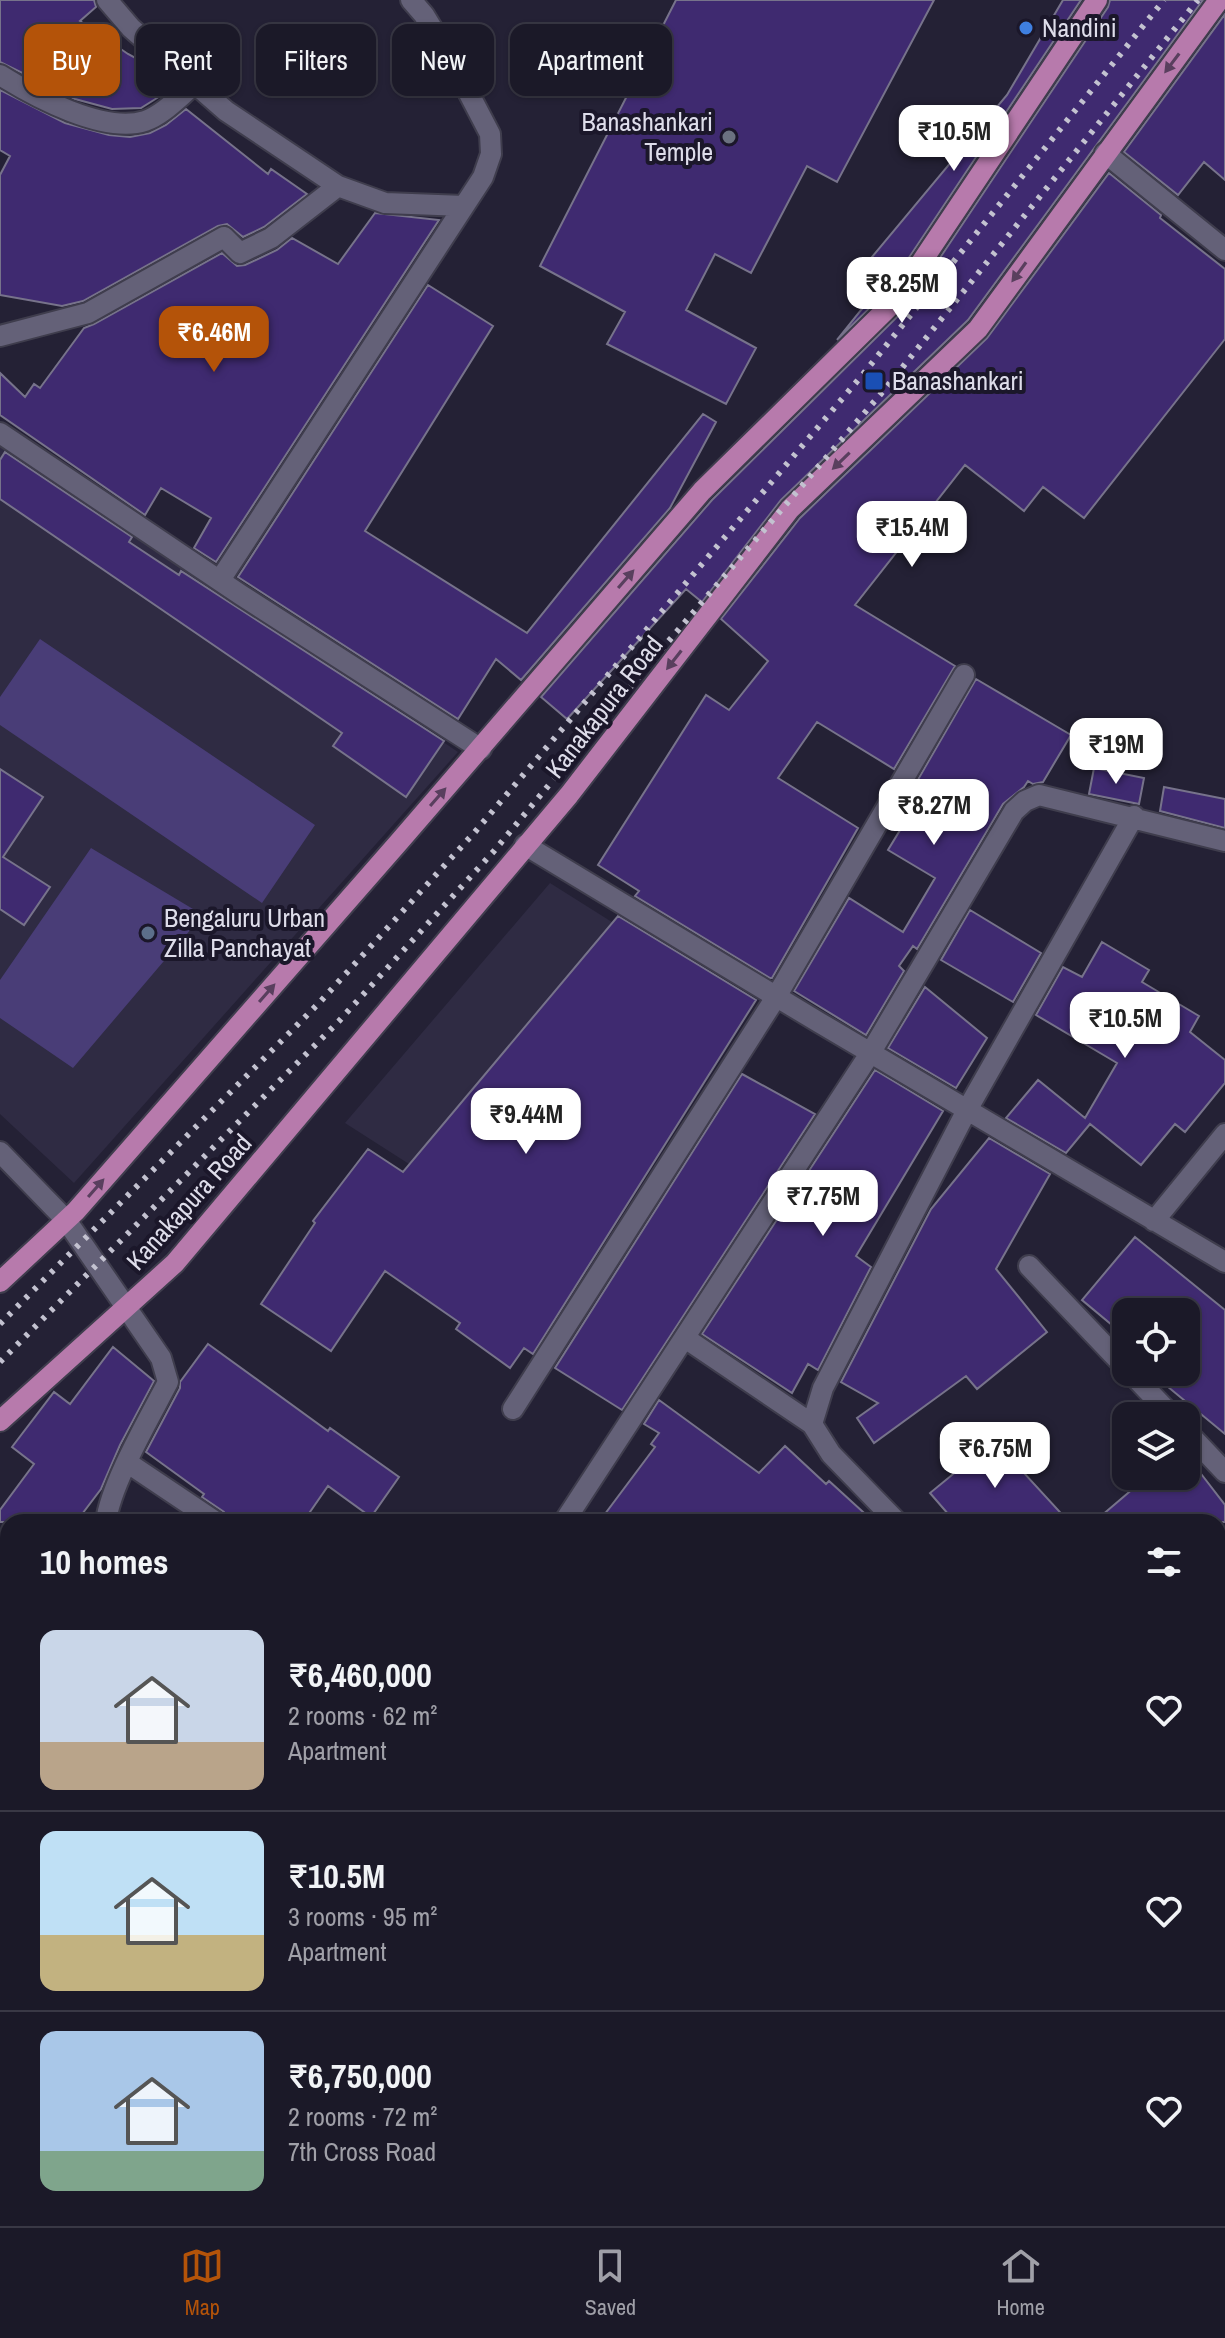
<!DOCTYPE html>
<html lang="en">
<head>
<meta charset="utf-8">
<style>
  body { margin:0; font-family:"Archivo Narrow",sans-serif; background:#282634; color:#f1f3f6; height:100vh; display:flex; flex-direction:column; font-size:30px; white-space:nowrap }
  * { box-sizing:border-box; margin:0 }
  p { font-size:26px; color:#a0a0a8 }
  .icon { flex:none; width:44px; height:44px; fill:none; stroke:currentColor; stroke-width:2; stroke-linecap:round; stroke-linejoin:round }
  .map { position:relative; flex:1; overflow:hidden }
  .drawer { position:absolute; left:0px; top:1514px; width:1226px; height:712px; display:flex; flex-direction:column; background:#1b1928; border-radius:24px 24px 0 0; box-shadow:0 2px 6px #0004,0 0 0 2px #393845 }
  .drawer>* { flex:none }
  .top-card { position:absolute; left:24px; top:24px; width:800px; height:72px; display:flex; gap:16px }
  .controls { position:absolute; left:1112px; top:1298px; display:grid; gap:16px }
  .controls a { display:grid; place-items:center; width:88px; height:88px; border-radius:16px; background:#1b1928; box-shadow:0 2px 6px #0004,0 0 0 2px #393845; font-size:40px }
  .price { position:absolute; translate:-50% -68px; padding:0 18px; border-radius:16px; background:#fff; color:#222; font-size:26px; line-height:52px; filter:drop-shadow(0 2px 4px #0008) }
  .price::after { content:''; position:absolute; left:50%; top:48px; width:24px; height:18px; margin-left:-12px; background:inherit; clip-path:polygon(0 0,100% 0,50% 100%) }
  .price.on { background:#b45309; color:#fff }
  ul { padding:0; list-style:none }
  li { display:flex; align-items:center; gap:24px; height:200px; padding:0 40px }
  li+li { border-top:2px solid #393845 }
  li span { display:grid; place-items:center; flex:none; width:224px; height:160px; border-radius:16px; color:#555 }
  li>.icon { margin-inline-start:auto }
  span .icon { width:96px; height:96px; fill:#fffc; stroke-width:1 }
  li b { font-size:34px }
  h2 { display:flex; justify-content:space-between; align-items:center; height:96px; padding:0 40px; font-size:34px }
  .chip { padding:0 28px; border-radius:16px; background:#1b1928; box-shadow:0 2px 6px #0004,0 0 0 2px #393845; font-size:28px; line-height:72px }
  .chip.on { background:#b45309; color:#fff }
  .dock { display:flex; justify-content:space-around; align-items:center; height:112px; border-top:2px solid #393845; background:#1b1928; font-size:22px; color:#a0a0a8 }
  .dock a { display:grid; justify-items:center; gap:4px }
  .dock .on { color:#b45309 }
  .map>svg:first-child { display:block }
  .built { fill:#2f2b43 }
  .green { fill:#493d77 }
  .building { fill:#3f2a70; stroke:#77738b; stroke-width:2 }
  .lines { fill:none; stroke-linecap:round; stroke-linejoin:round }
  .minor-casing { stroke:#3f3d4d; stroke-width:24 }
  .primary-casing { stroke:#3f3d4d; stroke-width:24 }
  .minor { stroke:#646178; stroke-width:20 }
  .primary { stroke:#b77aac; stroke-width:20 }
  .rail { stroke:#c3c2d0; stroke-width:6; stroke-dasharray:4 8; stroke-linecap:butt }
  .oneway { fill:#593f5e }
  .shop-dot { fill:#3f7fe0; stroke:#1b172a; stroke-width:3 }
  .worship-dot { fill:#6b7280; stroke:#1b172a; stroke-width:3 }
  .transit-dot { fill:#1a4fb4; stroke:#1b172a; stroke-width:3 }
  .service-dot { fill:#5c6f8a; stroke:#1b172a; stroke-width:3 }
  .labels { text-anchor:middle; stroke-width:8; stroke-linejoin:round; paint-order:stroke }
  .poi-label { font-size:26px; fill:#deddea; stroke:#1b172a; text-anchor:start }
  .street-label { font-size:26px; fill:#deddea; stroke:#1b172a }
</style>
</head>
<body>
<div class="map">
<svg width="1225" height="2226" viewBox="0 0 1225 2226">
  <rect width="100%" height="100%" fill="#242135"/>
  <path class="built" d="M0,442l458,310 -384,431 -74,-69z
    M550,883l119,75 -160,270 -164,-105z"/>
  <path class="green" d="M40,639l275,186 -53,78 -262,-178v-28z
    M91,848l112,67 -130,153 -73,-50v-38z"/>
  <path class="building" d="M0,0h94l2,7 -16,14 48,33 33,18 7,6 -7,12 4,3 -24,15 -29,1 -37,-10 -75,-37z
    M676,0h258l-97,182 -30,-16 -56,107 -36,-19 -29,56 70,38 -30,56 -119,-60 18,-32 -85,-46z
    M1063,0h18l-195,292 -49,48 49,-61 -19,-16 140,-168z
    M1110,0h93l-235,320 -187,180 -79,102 -16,-13 -119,130 -26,-22 171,-197 195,-193 201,-300z
    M1225,14v166l-21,-18 -26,33 -54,-43z
    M0,90l65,33 44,12 21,2 20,-4 16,-8 20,-16 82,65 3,-5 36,25 -43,33 -21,10 -16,-13 -9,2 -135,75 -21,5 -62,-11v-120l10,-19 -10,-6z
    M1109,173l52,42 -1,3 65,51v70l-141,179 -41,-31 -19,24 -59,-46 -110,140 100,61 -61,103 -77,-47 -39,56 80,50 -86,150h-2l-135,-82 4,-5 -41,-26 108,-170 23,15 39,-49 -47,-42 79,-101 187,-180z
    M375,213l64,7 -223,342 -22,-14 17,-30 -50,-30 -16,27 -145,-100v-42l25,24 9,-13 6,4 44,-60 10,-4 128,-71 15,13 8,-1 32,-15 15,-12 46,26z
    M428,285l65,41 -128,205 162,102 176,-219 13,8 -46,86 -149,172 -25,-21 -38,60 -220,-142z
    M5,452l127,85 -3,5 50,33 2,-4 263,170 -38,56 -73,-51 9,-13 -342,-234v-39z
    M976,679l95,56 -28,47 -10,2 -5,-3 -4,6 -21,17 -86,145 -4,-3 -14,20 5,5 -38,64 -72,-44 55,-93 54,34 32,-54 -47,-28 37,-61 -9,-6z
    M1094,768l50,10 -5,26 -50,-10z
    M0,769l43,28 -40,60 47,30 -26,38 -24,-16z
    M1164,787l61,12v29l-65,-17z
    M970,910l71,43 -28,49 -72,-42z
    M618,916l138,84 -223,354 -9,-6 -14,20 -54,-39 4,-6 -75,-52 -54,80 -70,-47 54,-81 -2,-2 55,-72 35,23z
    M1102,942l47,28 -7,12 57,34 -9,16 35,28v23l-40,49 -10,-8 -34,41 -51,-41 -24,29 -60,-35 32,-38 47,38 32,-55 -81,-48 27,-48 19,10z
    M925,987l62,51 -31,50 -68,-40z
    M875,1070l68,41 -87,145 15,11 -53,103 -10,-6 -16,29 -90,-59z
    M742,1074l73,40 -193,296 -67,-42z
    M989,1138l61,36 -54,95 51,63 -70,57 -11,-13 -92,67 -17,-25 21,-15 -37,-21 90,-173z
    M1135,1237l90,73v124l-75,-62h36v-60h-63l-11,13 -30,-25z
    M208,1344l120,87 2,-3 69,49 -28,40 -43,-31 -25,36h-74l-5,-10 -22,-15 2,-3 -58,-42 34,-64v-6z
    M113,1347l41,34 -34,64 -19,44 -25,33h-76v-12l34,-46 -22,-17 42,-55 16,12z
    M659,1400l100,73 26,-27 41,38 3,-3 45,41h-275l56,-75 -4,-3 8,-11 -15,-9z
    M1002,1434l28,33 -7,5 46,50h-114l-25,-29z
    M1195,1466l30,39v17h-131l54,-46h38z"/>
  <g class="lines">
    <g class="minor-casing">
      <path id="minor" d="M107,0l24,28 95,83 112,75 47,17 79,3
        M0,75c35,22 104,59 145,46 18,-6 35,-25 50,-37
        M1105,153l120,97
        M0,336l88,-23 136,-76 16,16 31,-15 67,-52
        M0,433l241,162 240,154
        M220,580l263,-403 8,-23 -1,-20 -38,-73 -28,-46 -13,-15
        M525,845l295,178 405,239
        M0,1152l66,68 95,138 7,24c-18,35 -58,103 -62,140
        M1154,1221l71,-87
        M1029,1266l97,102
        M685,1338l127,86
        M1130,1372l42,44
        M513,1409l263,-412 188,-322
        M1186,1431l39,41
        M128,1463l88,59
        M564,1522l307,-470 143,-241 11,-10 14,-6 186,46
        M897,1522l-66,-68 -19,-30 11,-36 144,-278 167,-294
        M1218,1621l7,-2
        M0,1712l8,-11
        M1218,1736l7,-2
        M1218,1827l7,6
        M0,1923l8,5
        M1218,2071l7,-6
        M0,2137l8,-3
        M482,2218l14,8
        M827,2218l6,8
        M25,2226l6,-8
        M284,2226l6,-8
        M725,2226l5,-8
        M1020,2226l10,-8"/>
    </g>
    <g class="primary-casing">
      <path id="primary" d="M0,1282l76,-71 323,-369 303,-351 194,-191 201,-300
        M0,1421l175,-158 394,-468 221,-286 188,-180 241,-329"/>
    </g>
    <use href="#minor" class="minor"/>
    <use href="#primary" class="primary"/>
    <path class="rail" d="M0,1324l320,-322 154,-169 390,-460 300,-373
      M0,1362l339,-341 155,-170 173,-208 218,-254 313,-389"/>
  </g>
  <defs><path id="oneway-solid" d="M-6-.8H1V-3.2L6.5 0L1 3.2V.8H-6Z" transform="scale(2)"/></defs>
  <g class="oneway">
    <use href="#oneway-solid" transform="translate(1172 63) rotate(127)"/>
    <use href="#oneway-solid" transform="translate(1019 272) rotate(126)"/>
    <use href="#oneway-solid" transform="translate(841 461) rotate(136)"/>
    <use href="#oneway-solid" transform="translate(626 579) rotate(-49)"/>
    <use href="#oneway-solid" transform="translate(674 660) rotate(128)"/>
    <use href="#oneway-solid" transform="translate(438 797) rotate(-49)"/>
    <use href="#oneway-solid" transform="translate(267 993) rotate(-49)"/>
    <use href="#oneway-solid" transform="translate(96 1188) rotate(-49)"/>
  </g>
  <circle class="shop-dot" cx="1026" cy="28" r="8"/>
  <circle class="worship-dot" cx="729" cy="137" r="8"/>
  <rect class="transit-dot" x="864" y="371" width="20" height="20" rx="4"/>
  <circle class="service-dot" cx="148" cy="933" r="8"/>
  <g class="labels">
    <g class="poi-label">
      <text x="1042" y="37">Nandini</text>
      <text x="713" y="131" text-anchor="end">Banashankari<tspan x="713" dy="30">Temple</tspan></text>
      <text x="892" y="390">Banashankari</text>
      <text x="164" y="927">Bengaluru Urban<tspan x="164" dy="30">Zilla Panchayat</tspan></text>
    </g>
    <g class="street-label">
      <text transform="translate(604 707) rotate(-52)" y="9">Kanakapura Road</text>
      <text transform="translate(189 1202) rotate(-48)" y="9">Kanakapura Road</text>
    </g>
  </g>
</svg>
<div class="controls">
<a><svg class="icon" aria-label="locate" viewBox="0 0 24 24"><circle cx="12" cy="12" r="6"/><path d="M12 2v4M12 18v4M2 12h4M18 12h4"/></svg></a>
<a><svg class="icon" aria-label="layers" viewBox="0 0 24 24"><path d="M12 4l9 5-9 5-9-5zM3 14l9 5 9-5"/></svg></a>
</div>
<b class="price" style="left:954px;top:173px">₹10.5M</b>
<b class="price" style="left:902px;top:325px">₹8.25M</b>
<b class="price on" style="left:214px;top:374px">₹6.46M</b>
<b class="price" style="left:912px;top:569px">₹15.4M</b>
<b class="price" style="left:1116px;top:786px">₹19M</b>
<b class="price" style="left:934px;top:847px">₹8.27M</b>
<b class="price" style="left:1125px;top:1060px">₹10.5M</b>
<b class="price" style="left:526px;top:1156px">₹9.44M</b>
<b class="price" style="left:823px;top:1238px">₹7.75M</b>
<b class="price" style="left:995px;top:1490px">₹6.75M</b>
<div class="top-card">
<a class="chip on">Buy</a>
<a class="chip">Rent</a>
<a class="chip">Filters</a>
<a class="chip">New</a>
<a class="chip">Apartment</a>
</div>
<section class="drawer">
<h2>10 homes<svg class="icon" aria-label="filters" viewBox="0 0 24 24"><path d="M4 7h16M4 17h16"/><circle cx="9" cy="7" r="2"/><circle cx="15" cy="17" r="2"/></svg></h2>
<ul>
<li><span style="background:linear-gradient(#c9d6e8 70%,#b9a48a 0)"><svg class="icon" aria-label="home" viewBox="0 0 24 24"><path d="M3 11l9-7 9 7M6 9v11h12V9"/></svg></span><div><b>₹6,460,000</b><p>2 rooms · 62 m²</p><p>Apartment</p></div><svg class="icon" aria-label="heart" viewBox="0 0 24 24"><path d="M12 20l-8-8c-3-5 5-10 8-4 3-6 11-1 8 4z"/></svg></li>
<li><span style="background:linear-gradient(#bfe0f5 65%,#c2b280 0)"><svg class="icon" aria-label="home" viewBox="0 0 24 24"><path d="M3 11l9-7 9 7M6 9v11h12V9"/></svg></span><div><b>₹10.5M</b><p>3 rooms · 95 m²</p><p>Apartment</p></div><svg class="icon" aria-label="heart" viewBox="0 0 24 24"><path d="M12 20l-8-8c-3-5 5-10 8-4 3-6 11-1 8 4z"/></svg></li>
<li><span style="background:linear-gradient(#a9c7e8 75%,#7fa58c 0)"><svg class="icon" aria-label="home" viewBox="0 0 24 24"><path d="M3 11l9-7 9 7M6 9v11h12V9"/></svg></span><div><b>₹6,750,000</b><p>2 rooms · 72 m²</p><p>7th Cross Road</p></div><svg class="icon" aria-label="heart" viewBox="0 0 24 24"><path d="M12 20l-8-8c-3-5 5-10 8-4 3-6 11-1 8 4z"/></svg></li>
</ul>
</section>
</div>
<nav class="dock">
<a class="on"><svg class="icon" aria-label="map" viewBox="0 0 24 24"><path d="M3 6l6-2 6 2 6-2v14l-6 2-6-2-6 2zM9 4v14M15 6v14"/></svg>Map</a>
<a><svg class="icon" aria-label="saved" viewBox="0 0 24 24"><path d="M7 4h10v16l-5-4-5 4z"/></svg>Saved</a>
<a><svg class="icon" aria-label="home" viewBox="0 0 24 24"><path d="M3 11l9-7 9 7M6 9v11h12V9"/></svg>Home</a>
</nav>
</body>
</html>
